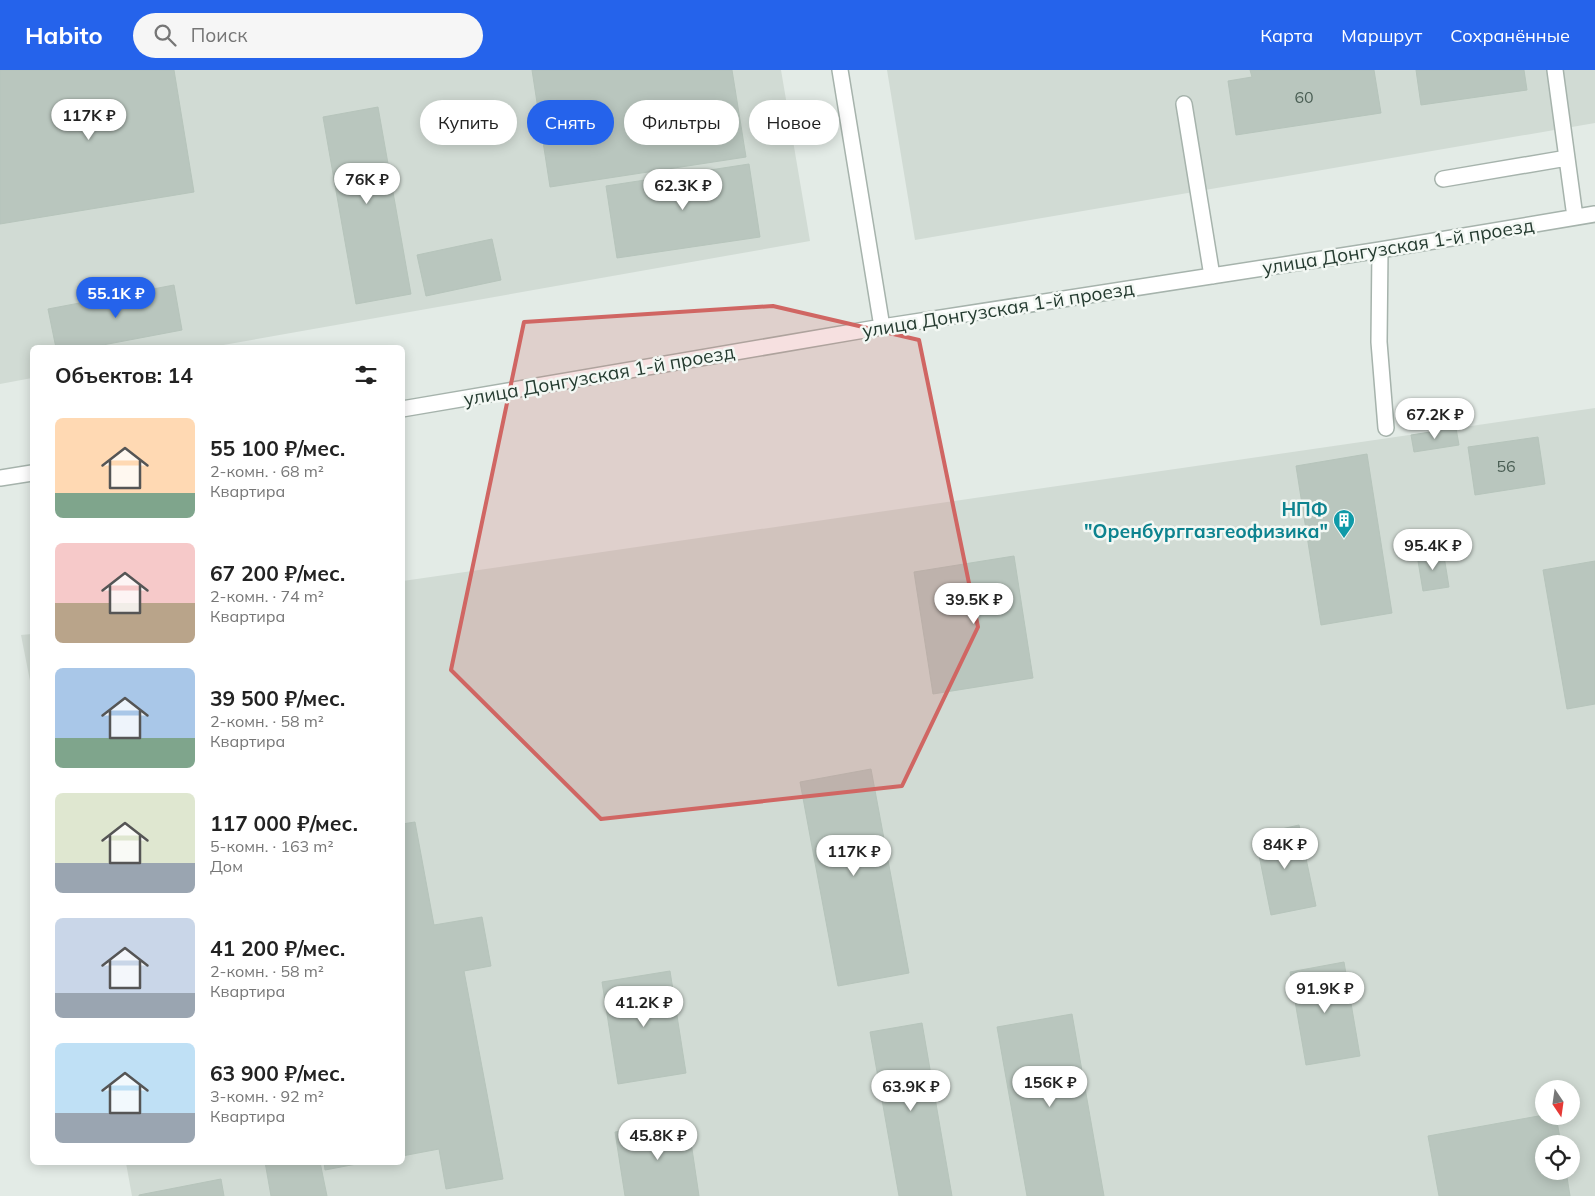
<!DOCTYPE html>
<html lang="ru">
<head>
<meta charset="utf-8">
<style>
  body { margin:0; font-family:Mulish,sans-serif; background:#f6f6f6; color:#222; height:100vh; display:flex; flex-direction:column; font-size:19px; white-space:nowrap }
  * { box-sizing:border-box; margin:0 }
  p { font-size:16px; color:#767676 }
  .icon { flex:none; width:28px; height:28px; fill:none; stroke:currentColor; stroke-width:2; stroke-linecap:round; stroke-linejoin:round }
  .map { position:relative; flex:1; overflow:hidden }
  .details { position:absolute; left:30px; top:275px; width:375px; height:820px; display:flex; flex-direction:column; background:#fff; border-radius:8px; box-shadow:0 2px 12px #0003 }
  .details>* { flex:none }
  .banner { position:absolute; left:420px; top:30px; width:475px; height:45px; display:flex; gap:10px }
  .needle { width:32px; rotate:167deg }
  .tools { position:absolute; left:1535px; top:1010px; display:grid; gap:10px }
  .tools a { display:grid; place-items:center; width:45px; height:45px; border-radius:50%; background:#fff; box-shadow:0 2px 12px #0003; font-size:25px }
  .price { position:absolute; translate:-50% -42px; padding:0 11px; border-radius:18px; background:#fff; color:#222; font-size:16px; line-height:32px; filter:drop-shadow(0 1px 2px #0008) }
  .price::after { content:''; position:absolute; left:50%; top:30px; width:15px; height:11px; margin-left:-8px; background:inherit; clip-path:polygon(0 0,100% 0,50% 100%) }
  .price.current { background:#2563eb; color:#fff }
  ul { padding:0; list-style:none }
  li { display:flex; align-items:center; gap:15px; height:125px; padding:0 25px }
  li span { display:grid; place-items:center; flex:none; width:140px; height:100px; border-radius:8px; color:#555 }
  li>.icon { margin-inline-start:auto }
  span .icon { width:60px; height:60px; fill:#fffc; stroke-width:1 }
  li b { font-size:21px }
  h2 { display:flex; justify-content:space-between; align-items:center; height:60px; padding:0 25px; font-size:21px }
  .pill { padding:0 18px; border-radius:22px; background:#fff; box-shadow:0 2px 12px #0003; font-size:18px; line-height:45px }
  .pill.current { background:#2563eb; color:#fff }
  header { display:flex; align-items:center; gap:30px; box-sizing:border-box; height:70px; padding:0 25px; background:#2563eb; color:#fff }
  header strong { font-size:24px }
  nav { display:flex; gap:28px; margin-inline-start:auto; font-size:18px }
  .search { width:350px; height:45px; background:#f6f6f6; display:flex; align-items:center; gap:12px; box-sizing:border-box; padding:0 18px; border-radius:28px; color:#767676; font-size:19px }
  .map>svg:first-child { display:block }
  .built { fill:#d1dbd4; fill-rule:evenodd }
  .building { fill:#b9c6be; stroke:#b6c4bb }
  .lines { fill:none; stroke-linecap:round; stroke-linejoin:round }
  .minor-casing { stroke:#a6b3ac; stroke-width:18 }
  .minor { stroke:#fff; stroke-width:15 }
  .marked { fill:#d06663; fill-opacity:0.2; stroke:#d06663; stroke-width:4; stroke-linejoin:round }
  .labels { text-anchor:middle; stroke-width:5; stroke-linejoin:round; paint-order:stroke }
  .number-label { font-size:16px; fill:#4a5e54 }
  .street-label { font-size:19px; fill:#253b30; stroke:#f3f8f4 }
  .culture-label { font-size:19px; font-weight:bold; fill:#0d838f; stroke:#f3f8f4; text-anchor:end }
</style>
</head>
<body>
<header>
<strong>Habito</strong>
<div class="search"><svg class="icon" aria-label="search" viewBox="0 0 24 24"><circle cx="10" cy="10" r="6"/><path d="M15 15l6 6"/></svg>Поиск</div>
<nav><a>Карта</a><a>Маршрут</a><a>Сохранённые</a></nav>
</header>
<div class="map">
<svg width="1595" height="1126" viewBox="0 0 1595 1126">
  <rect width="100%" height="100%" fill="#e3ebe6"/>
  <path class="built" d="M0,0h781l29,171 -598,106 -180,1v30l-32,6z
    M887,0h708v53l-680,117z
    M1595,338v788h-1463l-6,-33 276,-1 1,-581zM1544,1019h27v27h-27zM1544,1074h27v27h-27z
    M32,564v57l-11,-56z"/>
  <path class="building" d="M0,0h174l20,122 -194,32z
    M532,0h200l14,87 -196,30z
    M1250,0h124l7,43 -145,22 -8,-54 24,-4z
    M1416,0h108l3,20 -106,15z
    M378,37l33,187 -55,10 -33,-187z
    M749,94l11,73 -143,21 -11,-72z
    M492,169l9,41 -75,16 -9,-41z
    M174,215l8,45 -95,18h-31l-8,-39z
    M1456,358l3,17 -45,7 -3,-17z
    M1538,367l7,47 -70,11 -7,-48z
    M1367,384l25,159 -71,12 -25,-159z
    M1443,480l6,37 -26,4 -6,-36z
    M1014,486l19,122 -100,16 -19,-122z
    M1595,491v143l-28,5 -24,-139z
    M871,699l38,204 -71,13 -38,-204z
    M415,752l19,103 48,-8 9,49 -27,5 39,208 -57,10 -7,-40 -37,7v-332z
    M1299,755l17,81 -45,9 -16,-80z
    M1344,892l16,94 -54,9 -16,-93z
    M670,901l16,102 -68,11 -16,-102z
    M1072,944l32,182h-77l-30,-169z
    M922,953l30,173h-53l-29,-164z
    M1544,1045v1h12l5,28h-17v27h22l4,25h-131l-11,-60z
    M688,1052l11,74h-74l-10,-64z
    M265,1092h55l7,34h-56z
    M324,1092h43l-42,8z
    M221,1109l3,17h-85v-1z"/>
  <g class="lines">
    <g class="minor-casing">
      <path id="minor" d="M840,0l42,257
        M1555,0l20,147
        M1184,34l28,172
        M1443,109l124,-21
        M1380,180l-1,92 7,86
        M402,339l480,-82 498,-77 215,-36
        M0,408l32,-5"/>
    </g>
    <use href="#minor" class="minor"/>
  </g>
  <path class="marked" d="M773,236l146,34 59,287 -76,159 -301,33 -150,-149 73,-348z"/>
  <defs>
    <g id="building-pin" transform="scale(1.125)"><path d="M0 17L-7.5 6A9.5 9.5 0 1 1 7.5 6Z" fill="#0f9aa8" stroke="#f3f8f4"/><path d="M-4-6H4V6H1V3H-1V6H-4ZM-2.5-4.3h1.7v1.8h-1.7ZM.8-4.3h1.7v1.8H.8ZM-2.5-1h1.7V.8h-1.7ZM.8-1h1.7V.8H.8Z" fill="#fff"/></g>
  </defs>
  <g fill-rule="evenodd">
    <use href="#building-pin" x="1344" y="450"/>
  </g>
  <g class="labels">
    <g class="number-label">
      <text x="1304" y="33">60</text>
      <text x="1506" y="402">56</text>
    </g>
    <g class="street-label">
      <text transform="translate(1398 176) rotate(-9)" y="7">улица Донгузская 1-й проезд</text>
      <text transform="translate(998 239) rotate(-9)" y="7">улица Донгузская 1-й проезд</text>
      <text transform="translate(599 305) rotate(-10)" y="7">улица Донгузская 1-й проезд</text>
    </g>
    <g class="culture-label">
      <text x="1328" y="446">НПФ<tspan x="1328" dy="22">"Оренбурггазгеофизика"</tspan></text>
    </g>
  </g>
</svg>
<div class="tools">
<a><svg class="needle" viewBox="-14 -14 28 28"><path d="M0-13l5 13h-10z" fill="#e53935"/><path d="M0 13l5-13h-10z" fill="#767676"/></svg></a>
<a><svg class="icon" aria-label="locate" viewBox="0 0 24 24"><circle cx="12" cy="12" r="6"/><path d="M12 2v4M12 18v4M2 12h4M18 12h4"/></svg></a>
</div>
<b class="price" style="left:89px;top:71px">117K ₽</b>
<b class="price" style="left:367px;top:135px">76K ₽</b>
<b class="price" style="left:683px;top:141px">62.3K ₽</b>
<b class="price current" style="left:116px;top:249px">55.1K ₽</b>
<b class="price" style="left:1435px;top:370px">67.2K ₽</b>
<b class="price" style="left:1433px;top:501px">95.4K ₽</b>
<b class="price" style="left:974px;top:555px">39.5K ₽</b>
<b class="price" style="left:1285px;top:800px">84K ₽</b>
<b class="price" style="left:854px;top:807px">117K ₽</b>
<b class="price" style="left:1325px;top:944px">91.9K ₽</b>
<b class="price" style="left:644px;top:958px">41.2K ₽</b>
<b class="price" style="left:1050px;top:1038px">156K ₽</b>
<b class="price" style="left:911px;top:1042px">63.9K ₽</b>
<b class="price" style="left:658px;top:1091px">45.8K ₽</b>
<div class="banner">
<a class="pill">Купить</a>
<a class="pill current">Снять</a>
<a class="pill">Фильтры</a>
<a class="pill">Новое</a>
</div>
<section class="details">
<h2>Объектов: 14<svg class="icon" aria-label="filters" viewBox="0 0 24 24"><path d="M4 7h16M4 17h16"/><circle cx="9" cy="7" r="2"/><circle cx="15" cy="17" r="2"/></svg></h2>
<ul>
<li><span style="background:linear-gradient(#ffd9b3 75%,#7fa58c 0)"><svg class="icon" aria-label="home" viewBox="0 0 24 24"><path d="M3 11l9-7 9 7M6 9v11h12V9"/></svg></span><div><b>55 100 ₽/мес.</b><p>2-комн. · 68 m²</p><p>Квартира</p></div></li>
<li><span style="background:linear-gradient(#f6c9c9 60%,#b9a48a 0)"><svg class="icon" aria-label="home" viewBox="0 0 24 24"><path d="M3 11l9-7 9 7M6 9v11h12V9"/></svg></span><div><b>67 200 ₽/мес.</b><p>2-комн. · 74 m²</p><p>Квартира</p></div></li>
<li><span style="background:linear-gradient(#a9c7e8 70%,#7fa58c 0)"><svg class="icon" aria-label="home" viewBox="0 0 24 24"><path d="M3 11l9-7 9 7M6 9v11h12V9"/></svg></span><div><b>39 500 ₽/мес.</b><p>2-комн. · 58 m²</p><p>Квартира</p></div></li>
<li><span style="background:linear-gradient(#dfe7d0 70%,#9aa5b1 0)"><svg class="icon" aria-label="home" viewBox="0 0 24 24"><path d="M3 11l9-7 9 7M6 9v11h12V9"/></svg></span><div><b>117 000 ₽/мес.</b><p>5-комн. · 163 m²</p><p>Дом</p></div></li>
<li><span style="background:linear-gradient(#c9d6e8 75%,#9aa5b1 0)"><svg class="icon" aria-label="home" viewBox="0 0 24 24"><path d="M3 11l9-7 9 7M6 9v11h12V9"/></svg></span><div><b>41 200 ₽/мес.</b><p>2-комн. · 58 m²</p><p>Квартира</p></div></li>
<li><span style="background:linear-gradient(#bfe0f5 70%,#9aa5b1 0)"><svg class="icon" aria-label="home" viewBox="0 0 24 24"><path d="M3 11l9-7 9 7M6 9v11h12V9"/></svg></span><div><b>63 900 ₽/мес.</b><p>3-комн. · 92 m²</p><p>Квартира</p></div></li>
</ul>
</section>
</div>
</body>
</html>
